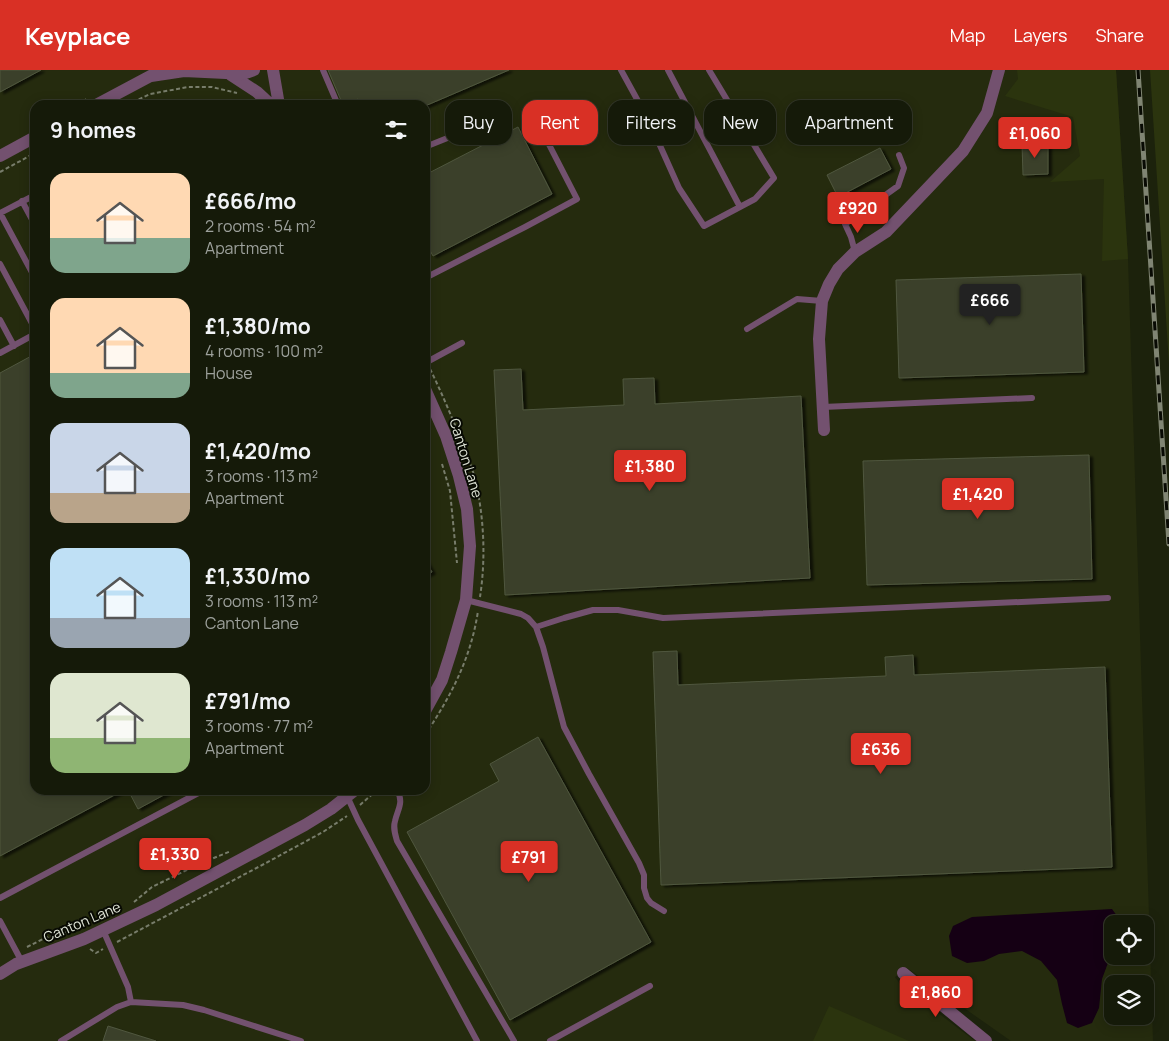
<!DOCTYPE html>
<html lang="en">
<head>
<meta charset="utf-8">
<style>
  body { margin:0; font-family:Manrope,sans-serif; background:#1e2312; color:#f1f3f6; height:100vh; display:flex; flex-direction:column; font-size:19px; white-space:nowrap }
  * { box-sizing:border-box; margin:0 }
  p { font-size:16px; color:#9da19c }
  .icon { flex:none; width:28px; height:28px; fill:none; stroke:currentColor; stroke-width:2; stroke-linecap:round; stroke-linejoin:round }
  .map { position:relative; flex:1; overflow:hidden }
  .sheet { position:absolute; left:30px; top:30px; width:400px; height:695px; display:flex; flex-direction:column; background:#151a09; border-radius:15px; box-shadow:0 2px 12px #0003,0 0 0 1px #34382a }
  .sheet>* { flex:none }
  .banner { position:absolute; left:445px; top:30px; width:475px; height:45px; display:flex; gap:10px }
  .tools { position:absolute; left:1104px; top:845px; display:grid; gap:10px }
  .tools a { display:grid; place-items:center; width:50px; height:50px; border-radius:10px; background:#151a09; box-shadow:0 2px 12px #0003,0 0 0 1px #34382a; font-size:25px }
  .price { position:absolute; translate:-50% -42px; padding:0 11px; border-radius:5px; background:#d93025; color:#fff; font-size:16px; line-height:32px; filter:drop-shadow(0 1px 2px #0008) }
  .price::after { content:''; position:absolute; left:50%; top:30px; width:15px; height:11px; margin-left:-8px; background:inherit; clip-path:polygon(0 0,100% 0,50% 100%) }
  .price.selected { background:#222; color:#fff }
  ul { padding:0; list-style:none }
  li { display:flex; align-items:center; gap:15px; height:125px; padding:0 20px }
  li span { display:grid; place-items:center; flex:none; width:140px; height:100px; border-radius:15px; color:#555 }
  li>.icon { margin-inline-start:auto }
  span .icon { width:60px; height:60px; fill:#fffc; stroke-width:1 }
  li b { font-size:21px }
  h2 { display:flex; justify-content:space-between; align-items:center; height:60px; padding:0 20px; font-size:21px }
  .tag { padding:0 18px; border-radius:15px; background:#151a09; box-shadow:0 2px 12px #0003,0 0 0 1px #34382a; font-size:18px; line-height:45px }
  .tag.selected { background:#d93025; color:#fff }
  header { display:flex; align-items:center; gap:30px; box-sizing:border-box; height:70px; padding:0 25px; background:#d93025; color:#fff }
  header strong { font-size:24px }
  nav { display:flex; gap:28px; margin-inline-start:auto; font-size:18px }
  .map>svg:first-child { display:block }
  .built { fill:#252b0e; fill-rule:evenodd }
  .green { fill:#2b340e }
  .water { fill:#150014 }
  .building { fill:#3a4029; stroke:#50573f; filter:url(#shadow) }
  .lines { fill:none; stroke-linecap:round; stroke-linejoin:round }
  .path { stroke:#787d6b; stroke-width:2; stroke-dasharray:4 2.5; stroke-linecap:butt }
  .service { stroke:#73516f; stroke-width:6 }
  .minor { stroke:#73516f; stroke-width:12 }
  .tertiary { stroke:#73516f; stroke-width:12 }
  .rail-casing { stroke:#808573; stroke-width:5 }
  .rail { stroke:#080a03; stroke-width:3; stroke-dasharray:9; stroke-linecap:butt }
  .labels { text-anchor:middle; stroke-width:4; stroke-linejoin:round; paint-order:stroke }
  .street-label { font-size:14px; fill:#e0e5d7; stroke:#080a03 }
</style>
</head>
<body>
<header>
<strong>Keyplace</strong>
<nav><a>Map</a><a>Layers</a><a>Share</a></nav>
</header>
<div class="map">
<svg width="1169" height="971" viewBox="0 0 1169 971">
  <defs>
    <filter id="shadow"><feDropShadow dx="3.5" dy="2" stdDeviation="1" flood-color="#0009"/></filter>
  </defs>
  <rect width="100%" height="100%" fill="#1c220c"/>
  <path class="built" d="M0,0h1116l12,189 25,782h-142l-104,-73 -12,9 5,7 75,57h-975zM35,35h390v685h-390zM1112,854h33v32h-33zM1112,914h33v32h-33z"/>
  <path class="green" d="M1017,0h99l12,189 -26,2 2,-82 -54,3 30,-26 -7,-39 -68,-21 13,-17z
    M1150,0h19v294z
    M829,936l80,35h-96z"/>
  <path class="water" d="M1112,839l8,11v4h-8v28l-10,27 -3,29 -7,15 -14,5 -11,-5 -5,-19 -5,-24 -16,-19 -19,-10 -23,3 -15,7 -17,2 -15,-7 -3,-20 4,-10 19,-9z"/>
  <path class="building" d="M0,0h41l-41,22z
    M328,0h181l-84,36 -65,-1 -2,-6 -15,6z
    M518,57l34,67 -119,62 -8,-15v-66z
    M1022,74h26v30l-25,1z
    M880,78l11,21 -53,28 -11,-22z
    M1081,204l3,98 -185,6 -3,-98z
    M35,284v436h89l-124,66v-483z
    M521,299l2,41 101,-5 -1,-26 31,-1 1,26 146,-8 9,182 -305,17 -11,-225z
    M1089,385l3,124 -225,6 -4,-124z
    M425,490l7,12 -7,4z
    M677,581l1,34 208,-9 -1,-19 28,-2 1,20 191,-8 7,200 -451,18 -8,-233z
    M538,667l113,205 -141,78 -103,-188 92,-51 -9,-17z
    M128,720h45l-35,19z
    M108,956l48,15h-53z"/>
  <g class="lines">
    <path class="path" d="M74,35l12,-6
      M127,35l23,-11 38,-7h24l25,6
      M0,102l35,-19
      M430,299c9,18 17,37 25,56 7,17 15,35 20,54 9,37 11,79 5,118
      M442,394l8,27 7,72
      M425,665c26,-39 46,-77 53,-124
      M360,735l17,-15
      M134,832l18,-15 47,-23 32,-13
      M117,872l147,-78 59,-32 24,-16
      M27,877l18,-9 22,-6
      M90,879l6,4 7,-4"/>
    <path class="service" d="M323,0l15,35
      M621,0l28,51 30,67 25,38 51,-27 19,-21 -65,-108
      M668,0l72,137
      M425,77l75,-30
      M22,131l13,24
      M0,143l35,65
      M0,143l35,-18
      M855,182l-4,-15 -6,-13 53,-38 6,-18 -5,-13
      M0,194l35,65
      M425,199l4,7 96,-49 52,-28 -37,-72
      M0,250l14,26
      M747,259l50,-30 25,2
      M0,283l35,-19
      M425,293l37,-20
      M823,337l209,-9
      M466,530l55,14 7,4 8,9 7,20 21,80 25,47 50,89 5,12v13l3,10 4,5 13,8
      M536,557l28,-9 29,-8h25l45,8 445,-20
      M397,720c7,13 1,18 -2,31 -2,7 0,13 2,20l117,200
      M347,726l11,24 119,221
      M0,828l204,-108
      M0,851l22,41
      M103,860l25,57 3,15
      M61,971l56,-34 14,-5 52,3 21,5 97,31
      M550,971l100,-55"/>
    <path class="minor" d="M273,0l6,35
      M231,5l26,17 14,13
      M425,319l21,47 13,40 8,33 3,37 -4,54 -15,52 -9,28 -17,31
      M824,360l-5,-91 3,-38 7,-17 9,-15 17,-17 31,-20 40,-42 37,-39 24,-38 12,-43
      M903,903l83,68
      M0,904l16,-10 68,-25 72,-34 149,-80 26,-16 24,-19"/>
    <path class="tertiary" d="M221,0c12,7 20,5 33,0
      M151,6l33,-5 42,2
      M96,35l62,-33
      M0,86l35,-19"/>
    <g class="rail-casing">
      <path id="rail" d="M1138,0l31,474"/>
    </g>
    <use href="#rail" class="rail"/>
  </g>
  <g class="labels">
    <g class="street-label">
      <text transform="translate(466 388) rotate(73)" y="5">Canton Lane</text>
      <text transform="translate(82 852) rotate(-23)" y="5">Canton Lane</text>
    </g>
  </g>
</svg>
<div class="tools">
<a><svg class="icon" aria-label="locate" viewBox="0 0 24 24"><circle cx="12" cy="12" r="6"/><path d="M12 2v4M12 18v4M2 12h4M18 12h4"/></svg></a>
<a><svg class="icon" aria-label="layers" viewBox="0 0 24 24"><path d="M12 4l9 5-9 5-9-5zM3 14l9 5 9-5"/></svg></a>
</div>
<b class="price" style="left:1035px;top:89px">£1,060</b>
<b class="price" style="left:858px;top:164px">£920</b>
<b class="price selected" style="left:990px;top:256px">£666</b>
<b class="price" style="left:650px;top:422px">£1,380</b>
<b class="price" style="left:978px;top:450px">£1,420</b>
<b class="price" style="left:881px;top:705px">£636</b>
<b class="price" style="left:175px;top:810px">£1,330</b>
<b class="price" style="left:529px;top:813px">£791</b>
<b class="price" style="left:936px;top:948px">£1,860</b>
<div class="banner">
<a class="tag">Buy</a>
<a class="tag selected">Rent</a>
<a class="tag">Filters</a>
<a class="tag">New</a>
<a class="tag">Apartment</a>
</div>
<section class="sheet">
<h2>9 homes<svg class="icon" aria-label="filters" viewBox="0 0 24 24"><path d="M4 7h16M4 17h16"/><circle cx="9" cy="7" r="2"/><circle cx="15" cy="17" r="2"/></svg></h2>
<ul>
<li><span style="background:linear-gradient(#ffd9b3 65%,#7fa58c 0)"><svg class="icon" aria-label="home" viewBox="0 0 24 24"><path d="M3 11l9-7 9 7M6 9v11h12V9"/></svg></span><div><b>£666/mo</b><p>2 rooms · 54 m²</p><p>Apartment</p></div></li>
<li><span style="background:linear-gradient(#ffd9b3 75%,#7fa58c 0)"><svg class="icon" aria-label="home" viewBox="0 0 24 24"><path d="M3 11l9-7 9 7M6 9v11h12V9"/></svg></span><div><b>£1,380/mo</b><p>4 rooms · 100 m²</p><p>House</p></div></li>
<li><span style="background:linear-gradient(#c9d6e8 70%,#b9a48a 0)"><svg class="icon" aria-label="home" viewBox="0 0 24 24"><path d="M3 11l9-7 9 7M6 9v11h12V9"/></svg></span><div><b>£1,420/mo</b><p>3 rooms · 113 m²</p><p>Apartment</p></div></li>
<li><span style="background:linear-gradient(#bfe0f5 70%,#9aa5b1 0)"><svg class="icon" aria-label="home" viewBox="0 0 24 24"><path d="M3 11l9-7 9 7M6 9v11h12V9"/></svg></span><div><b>£1,330/mo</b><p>3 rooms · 113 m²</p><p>Canton Lane</p></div></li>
<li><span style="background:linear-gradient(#dfe7d0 65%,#8fb573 0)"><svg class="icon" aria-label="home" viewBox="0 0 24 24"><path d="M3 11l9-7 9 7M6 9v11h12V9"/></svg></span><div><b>£791/mo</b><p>3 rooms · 77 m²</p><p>Apartment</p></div></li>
</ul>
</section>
</div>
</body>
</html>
